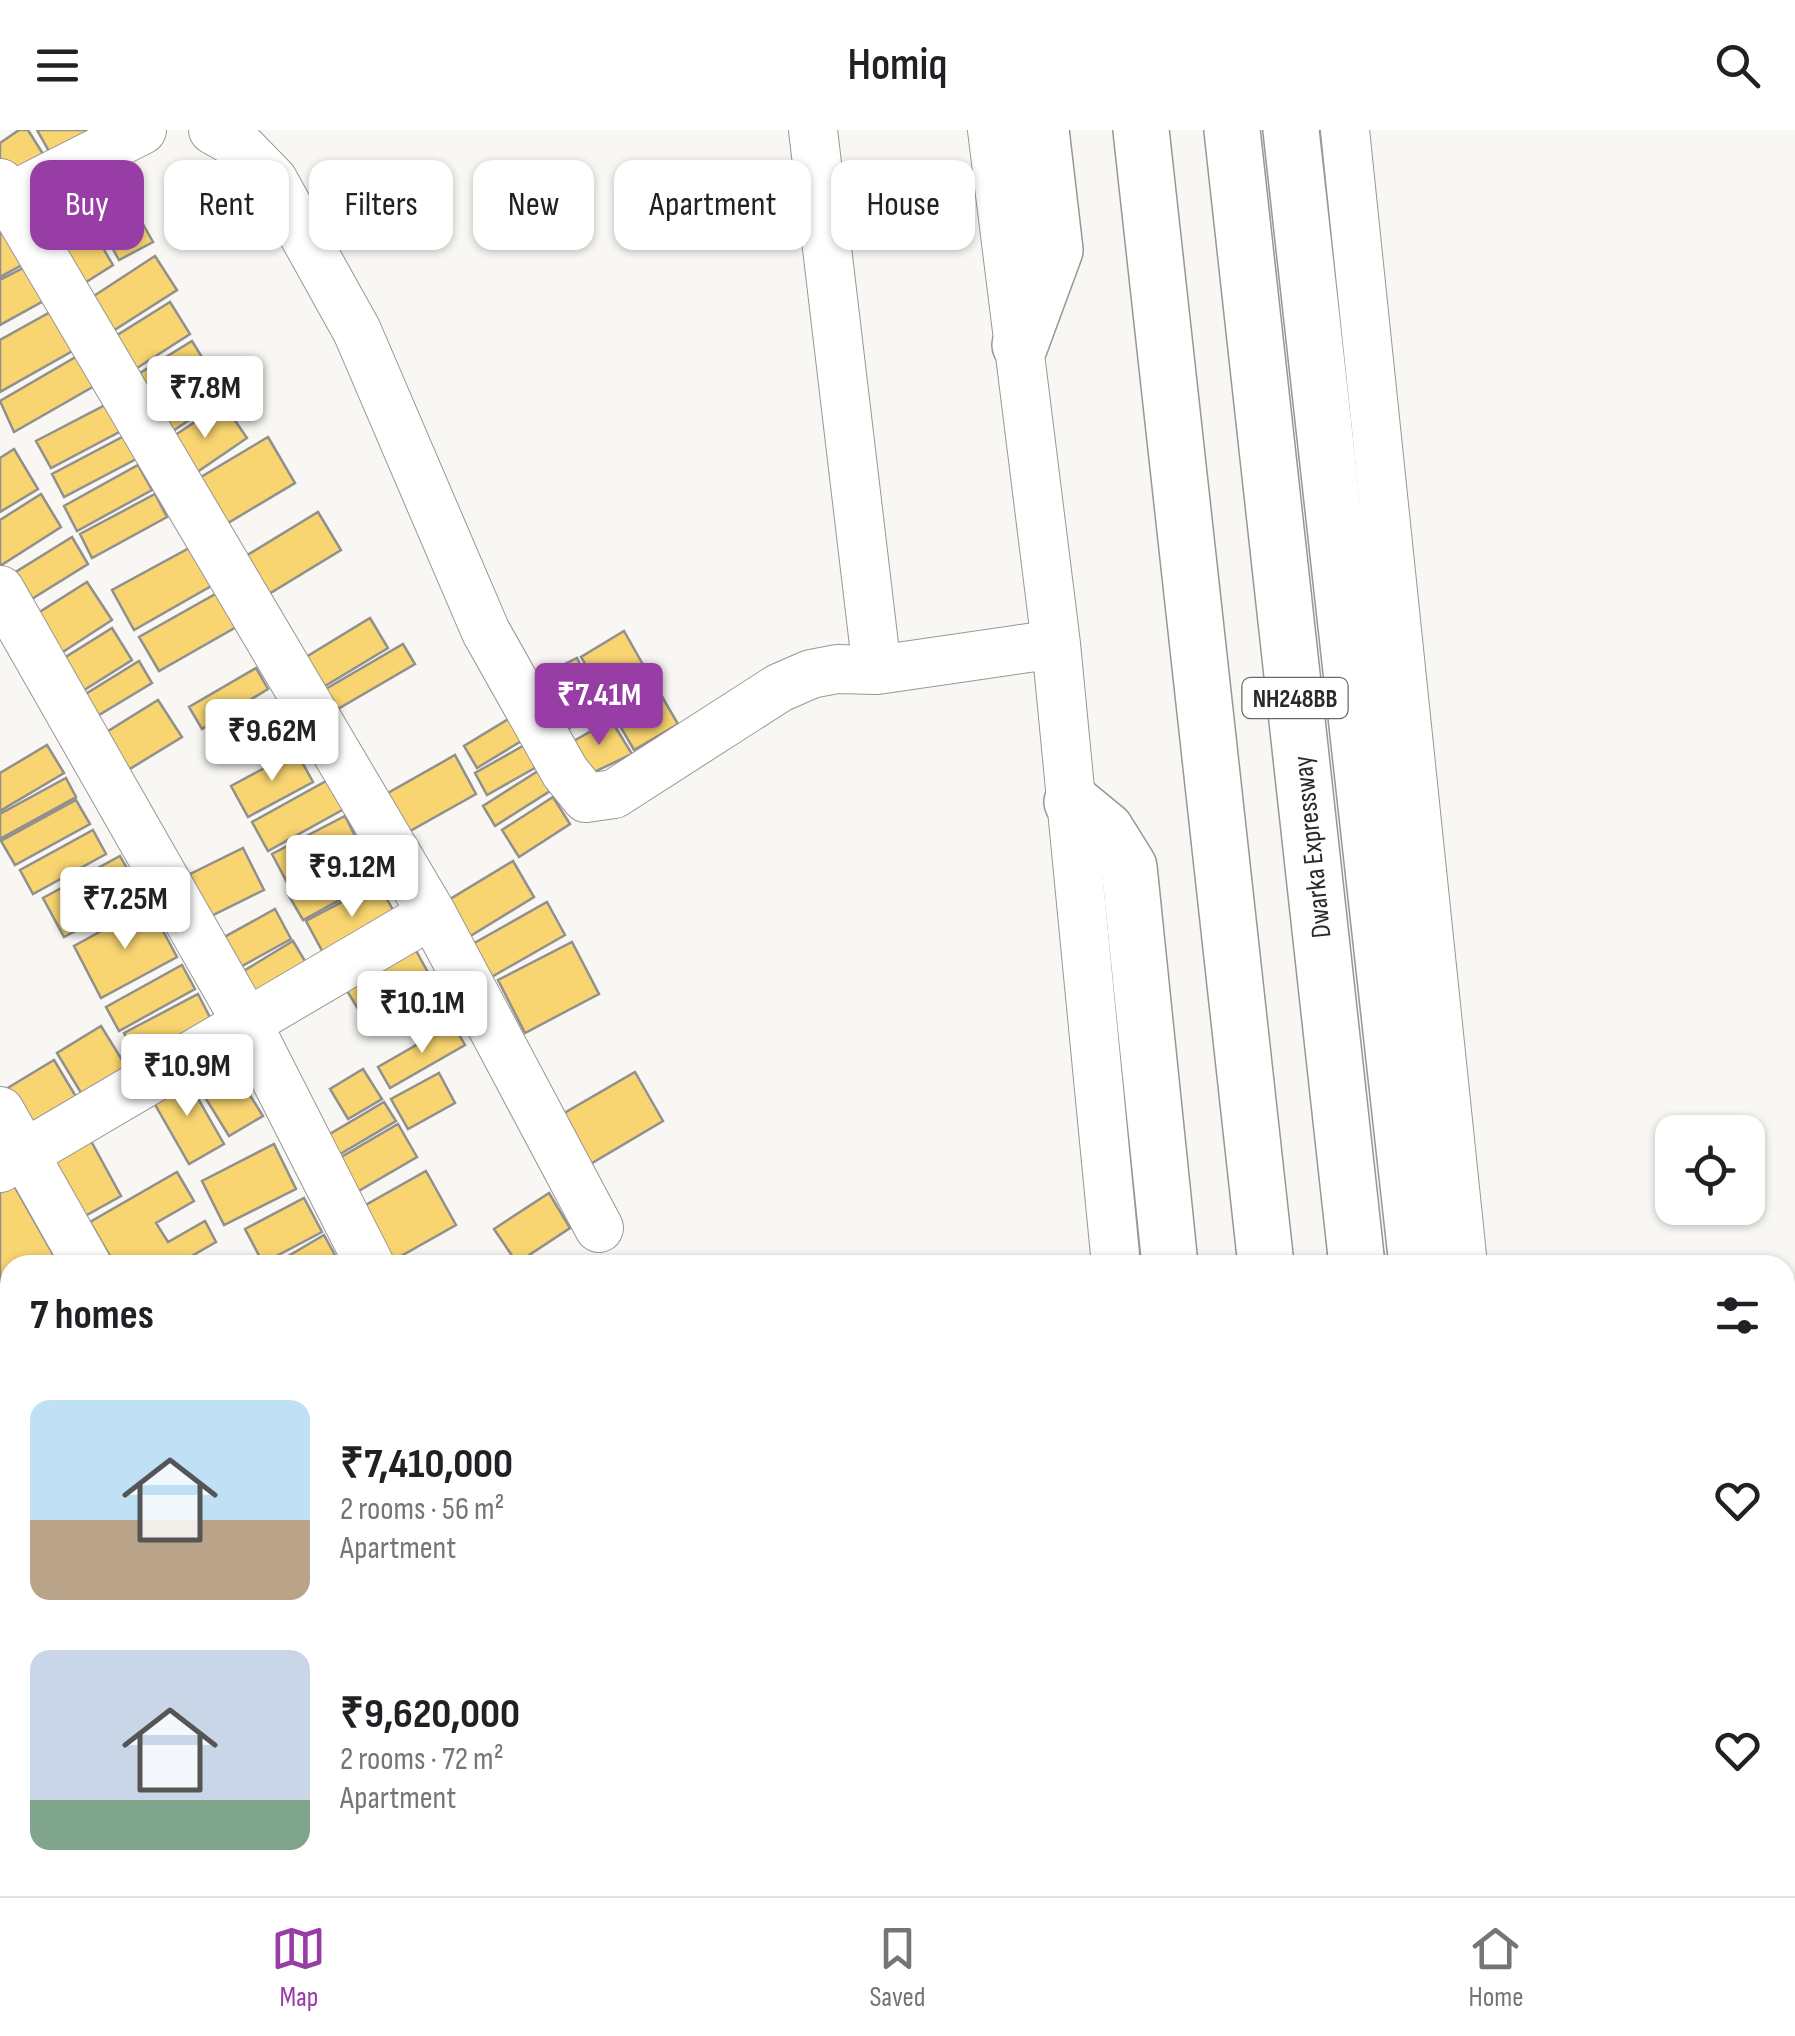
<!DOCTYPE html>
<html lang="en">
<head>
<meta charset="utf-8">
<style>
  body { margin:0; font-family:"Sofia Sans Condensed",sans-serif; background:#f2f2f2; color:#202124; height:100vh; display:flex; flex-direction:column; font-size:38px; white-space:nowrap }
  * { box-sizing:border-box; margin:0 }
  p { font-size:32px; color:#757577 }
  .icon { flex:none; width:55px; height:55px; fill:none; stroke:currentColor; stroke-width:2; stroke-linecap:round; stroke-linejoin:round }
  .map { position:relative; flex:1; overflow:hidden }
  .sheet { position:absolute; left:0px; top:1125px; width:1795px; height:642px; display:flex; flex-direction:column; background:#fff; border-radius:30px 30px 0 0; box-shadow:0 2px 8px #0004 }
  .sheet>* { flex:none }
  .top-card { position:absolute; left:30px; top:30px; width:1000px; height:90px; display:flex; gap:20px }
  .tools { position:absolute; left:1655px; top:985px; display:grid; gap:20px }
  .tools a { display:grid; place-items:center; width:110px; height:110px; border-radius:20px; background:#fff; box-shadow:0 2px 8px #0004; font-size:50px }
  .price { position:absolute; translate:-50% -85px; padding:0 22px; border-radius:10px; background:#fff; color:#222; font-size:32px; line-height:65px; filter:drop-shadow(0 2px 5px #0008) }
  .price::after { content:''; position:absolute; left:50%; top:60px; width:30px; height:22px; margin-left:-15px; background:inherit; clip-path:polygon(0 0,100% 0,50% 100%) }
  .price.selected { background:#983ca6; color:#fff }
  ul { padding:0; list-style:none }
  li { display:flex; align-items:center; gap:30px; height:250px; padding:0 30px }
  li span { display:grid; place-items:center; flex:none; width:280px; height:200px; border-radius:20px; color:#555 }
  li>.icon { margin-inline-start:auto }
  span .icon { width:120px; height:120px; fill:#fffc; stroke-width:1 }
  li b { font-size:42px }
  h2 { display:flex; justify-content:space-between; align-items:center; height:120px; padding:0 30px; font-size:42px }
  .tag { padding:0 35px; border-radius:20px; background:#fff; box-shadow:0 2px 8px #0004; font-size:35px; line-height:90px }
  .tag.selected { background:#983ca6; color:#fff }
  header { display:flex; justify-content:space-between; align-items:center; height:130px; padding:0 30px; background:#fff; font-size:45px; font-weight:600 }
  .tabs { display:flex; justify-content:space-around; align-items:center; height:140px; border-top:2px solid #e0e0e0; background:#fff; font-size:28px; color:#757577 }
  .tabs a { display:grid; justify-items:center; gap:5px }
  .tabs .selected { color:#983ca6 }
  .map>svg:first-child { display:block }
  .building { fill:#f8d570; stroke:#91908c; stroke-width:2.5 }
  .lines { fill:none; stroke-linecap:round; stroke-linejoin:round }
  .minor-casing { stroke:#989793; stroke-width:50 }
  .major-casing { stroke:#989793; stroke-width:58 }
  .highway-casing { stroke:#989793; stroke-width:58 }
  .minor { stroke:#fff; stroke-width:48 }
  .major { stroke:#fff; stroke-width:55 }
  .highway { stroke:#fff; stroke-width:55 }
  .labels { text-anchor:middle; stroke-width:8; stroke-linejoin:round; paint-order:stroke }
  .shield { fill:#fff; stroke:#6a6a68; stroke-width:2.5 }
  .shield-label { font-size:25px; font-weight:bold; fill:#2a2a28 }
  .street-label { font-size:28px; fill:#2a2a28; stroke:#fff }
</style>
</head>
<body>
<header><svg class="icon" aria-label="menu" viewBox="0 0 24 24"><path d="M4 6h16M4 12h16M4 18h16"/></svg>Homiq<svg class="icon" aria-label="search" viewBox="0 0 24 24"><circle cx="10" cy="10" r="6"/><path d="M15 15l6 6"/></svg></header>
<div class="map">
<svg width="1795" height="1766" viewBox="0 0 1795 1766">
  <rect width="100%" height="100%" fill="#f8f7f3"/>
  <path class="building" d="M19,0h9l20,32 -48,10v-29z
    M37,0h50l5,8 -38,22z
    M112,39l41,73 -34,18 -40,-72z
    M70,62l43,73 -41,26 -44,-74z
    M0,95l33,34 -33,18z
    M155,126l22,34 -75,48 -22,-33z
    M31,134l18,34 -49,27v-45z
    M170,172l20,32 -67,43 -20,-33z
    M54,180l22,39 -76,43v-52z
    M192,211l13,21 -66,40 -12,-21z
    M86,221l17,30 -89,51 -14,-31z
    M204,248l15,22 -58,39 -15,-21z
    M111,272l14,27 -74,39 -15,-27z
    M223,273l24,35 -60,41 -25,-35z
    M128,304l12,23 -76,40 -12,-23z
    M268,307l27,46 -77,46 -27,-46z
    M14,319l24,40 -38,23v-54z
    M138,335l14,25 -75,41 -13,-25z
    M41,364l20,33 -61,39v-46z
    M155,364l12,23 -75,41 -12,-24z
    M318,382l23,38 -82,50 -23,-38z
    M72,407l16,27 -66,41 -16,-27z
    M193,416l20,39 -79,45 -22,-40z
    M87,452l25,38 -60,39 -25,-39z
    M219,462l19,34 -79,45 -20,-34z
    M370,488l18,30 -78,47 -17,-30z
    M112,498l20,32 -59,37 -20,-32z
    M624,501l26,46 -42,25 -27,-45z
    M403,514l12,20 -84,49 -12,-20z
    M577,528l26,52 -47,25 -27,-53z
    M139,531l13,22 -63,38 -13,-21z
    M256,538l12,21 -66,40 -13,-22z
    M653,551l25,43 -44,26 -25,-43z
    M158,570l24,37 -62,38 -23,-37z
    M510,588l13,22 -46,28 -13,-22z
    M611,590l21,34 -44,21 -25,-28z
    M528,613l12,22 -53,30 -12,-22z
    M47,615l17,28 -64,38v-38z
    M296,621l17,31 -65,35 -17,-31z
    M455,625l21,39 -82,46 -22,-38z
    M538,641l12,20 -55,35 -12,-20z
    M66,648l10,19 -76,42v-25z
    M328,650l16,29 -76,42 -16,-29z
    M553,667l17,27 -51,33 -17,-27z
    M76,670l14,24 -75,41 -14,-24z
    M345,686l17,34 -72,38 -18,-34z
    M93,700l13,24 -73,40 -13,-24z
    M243,718l21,42 -61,30 -21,-42z
    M120,726l22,39 -78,42 -21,-39z
    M363,726l13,24 -73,40 -14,-24z
    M513,731l21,36 -75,46 -22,-36z
    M378,753l20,36 -72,39 -20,-37z
    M547,772l18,33 -84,48 -19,-33z
    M149,775l28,52 -76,41 -27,-52z
    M275,779l16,30 -67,37 -16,-30z
    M293,811l18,30 -65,41 -19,-31z
    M572,812l27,52 -74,39 -27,-53z
    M413,815l18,33 -36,20 -19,-32z
    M182,835l13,24 -76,42 -13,-24z
    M370,841l19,31 -26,15 -19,-31z
    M198,864l20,39 -73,40 -21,-40z
    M453,894l12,21 -75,43 -12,-21z
    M101,896l36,58 -45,27 -35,-58z
    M223,922l40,64 -34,20 -39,-63z
    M54,930l30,50 -54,32 -29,-50z
    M363,939l19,30 -34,20 -18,-30z
    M635,942l28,49 -81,48 -28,-50z
    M439,943l16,30 -47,26 -17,-30z
    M184,944l40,70 -35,20 -40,-70z
    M384,972l12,19 -66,39 -12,-19z
    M398,994l19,33 -67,39 -19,-33z
    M85,1000l36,66 -54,30 -36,-66z
    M274,1014l22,45 -72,36 -22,-44z
    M426,1041l30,54 -71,40 -30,-54z
    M177,1042l17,29 -38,22 12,19 37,-21 11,21 -40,23h-61l-25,-43z
    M8,1045l46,81 -16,9h-28v16l-10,6v-107z
    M549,1063l21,35 -53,35 -23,-34z
    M304,1068l18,34 -59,31 -18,-34z
    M324,1105l12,22 -14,8h-49z"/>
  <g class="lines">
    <g class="minor-casing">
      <path id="minor" d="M213,0l25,14 35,36 84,151 129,301 79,140 21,26 28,-4 165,-106 32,-14 26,-5 40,1 179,-26
        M813,0l64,540
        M992,0l64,514 60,621
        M1345,0l118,1135
        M0,53l432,731 167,314
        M0,72l142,-72
        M0,460l248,435 122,240
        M0,981l87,154
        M0,1038l432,-254
        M1785,1534l10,-5
        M1173,1758l1,8"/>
    </g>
    <g class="major-casing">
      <path id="major" d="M1291,0l126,1135
        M1020,215l35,-95 -14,-120
        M1072,672l34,28 23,37 41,398
        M1235,1758v8
        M1530,1766l2,-8"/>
    </g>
    <g class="highway-casing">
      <path id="highway" d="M1141,0l125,1135
        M1232,0l125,1135
        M1335,1758l1,8
        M1428,1758l1,8"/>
    </g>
    <use href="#minor" class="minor"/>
    <use href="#major" class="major"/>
    <use href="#highway" class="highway"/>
  </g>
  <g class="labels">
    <rect class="shield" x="1242.5" y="548" width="105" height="40" rx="8"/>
    <g class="shield-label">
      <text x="1295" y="577">NH248BB</text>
    </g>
    <g class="street-label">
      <text transform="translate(1311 717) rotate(-96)" y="10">Dwarka Expressway</text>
    </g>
  </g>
</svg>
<div class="tools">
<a><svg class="icon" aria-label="locate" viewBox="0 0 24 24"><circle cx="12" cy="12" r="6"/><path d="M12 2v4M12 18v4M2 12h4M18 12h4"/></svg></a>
</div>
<b class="price" style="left:205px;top:311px">₹7.8M</b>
<b class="price selected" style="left:599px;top:618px">₹7.41M</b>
<b class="price" style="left:272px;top:654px">₹9.62M</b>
<b class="price" style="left:352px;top:790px">₹9.12M</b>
<b class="price" style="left:125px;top:822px">₹7.25M</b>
<b class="price" style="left:422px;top:926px">₹10.1M</b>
<b class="price" style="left:187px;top:989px">₹10.9M</b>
<div class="top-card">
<a class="tag selected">Buy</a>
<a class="tag">Rent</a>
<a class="tag">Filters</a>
<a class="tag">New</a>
<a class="tag">Apartment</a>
<a class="tag">House</a>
</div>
<section class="sheet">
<h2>7 homes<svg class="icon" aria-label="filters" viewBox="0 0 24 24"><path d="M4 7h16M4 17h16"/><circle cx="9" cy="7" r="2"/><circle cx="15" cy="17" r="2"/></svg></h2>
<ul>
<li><span style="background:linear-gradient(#bfe0f5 60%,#b9a48a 0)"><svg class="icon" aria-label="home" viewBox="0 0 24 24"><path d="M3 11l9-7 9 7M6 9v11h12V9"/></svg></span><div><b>₹7,410,000</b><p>2 rooms · 56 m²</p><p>Apartment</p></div><svg class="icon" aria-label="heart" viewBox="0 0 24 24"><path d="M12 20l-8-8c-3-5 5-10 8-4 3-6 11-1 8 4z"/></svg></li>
<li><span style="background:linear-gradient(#c9d6e8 75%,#7fa58c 0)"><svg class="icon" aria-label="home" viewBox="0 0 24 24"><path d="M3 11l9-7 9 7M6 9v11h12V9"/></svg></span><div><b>₹9,620,000</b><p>2 rooms · 72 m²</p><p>Apartment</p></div><svg class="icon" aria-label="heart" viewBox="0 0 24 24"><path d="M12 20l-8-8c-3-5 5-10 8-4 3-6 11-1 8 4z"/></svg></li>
</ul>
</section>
</div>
<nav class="tabs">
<a class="selected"><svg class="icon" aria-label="map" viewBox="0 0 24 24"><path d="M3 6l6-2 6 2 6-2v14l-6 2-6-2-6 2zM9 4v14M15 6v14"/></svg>Map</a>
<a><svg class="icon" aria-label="saved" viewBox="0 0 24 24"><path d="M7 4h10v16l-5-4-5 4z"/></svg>Saved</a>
<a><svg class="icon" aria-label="home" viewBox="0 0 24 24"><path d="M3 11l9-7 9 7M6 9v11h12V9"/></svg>Home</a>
</nav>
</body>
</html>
